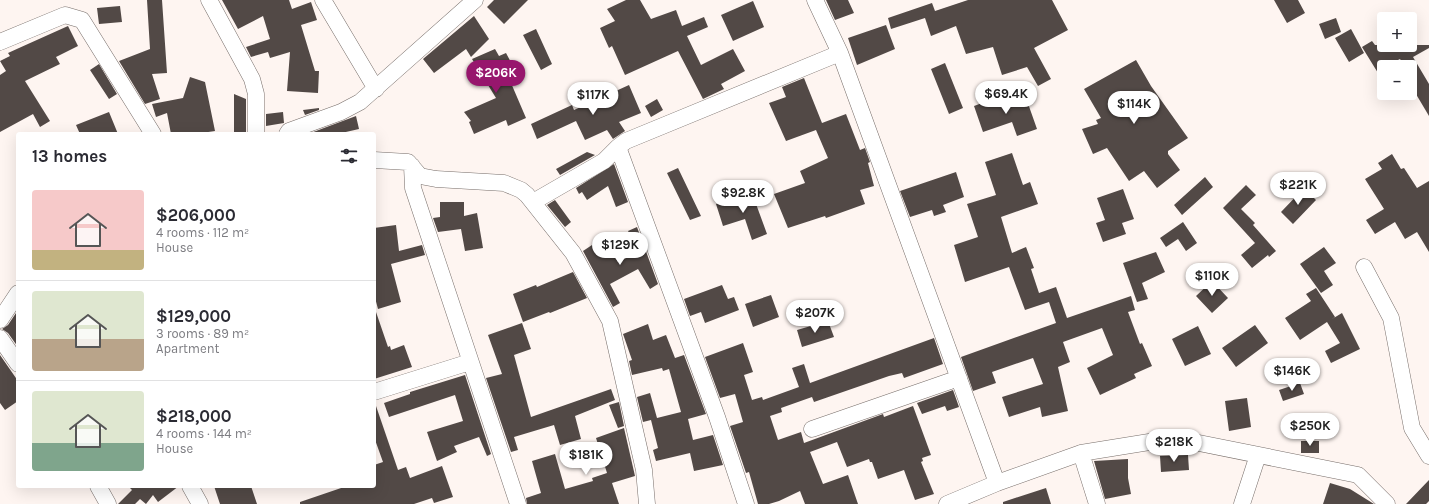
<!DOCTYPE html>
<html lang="en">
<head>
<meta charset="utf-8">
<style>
  body { margin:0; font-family:Karla,sans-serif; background:#f7f7f7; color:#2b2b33; height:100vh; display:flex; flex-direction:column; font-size:15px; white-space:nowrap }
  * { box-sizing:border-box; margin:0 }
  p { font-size:13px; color:#7c7c81 }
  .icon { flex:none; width:22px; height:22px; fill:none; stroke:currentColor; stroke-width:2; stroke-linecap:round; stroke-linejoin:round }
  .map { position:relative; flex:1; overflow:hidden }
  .details { position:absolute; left:16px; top:132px; width:360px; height:356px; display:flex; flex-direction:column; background:#fff; border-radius:4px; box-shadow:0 4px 16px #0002 }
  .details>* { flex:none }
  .controls { position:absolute; left:1377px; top:12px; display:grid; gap:8px }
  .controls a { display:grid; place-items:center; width:40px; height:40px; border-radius:4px; background:#fff; box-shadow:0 4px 16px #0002; font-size:20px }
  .price { position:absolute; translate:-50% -34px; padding:0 9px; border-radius:14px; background:#fff; color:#222; font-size:13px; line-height:26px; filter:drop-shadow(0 1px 2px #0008) }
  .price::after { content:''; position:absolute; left:50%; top:24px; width:12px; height:9px; margin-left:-6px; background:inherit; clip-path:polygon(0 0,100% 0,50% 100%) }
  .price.selected { background:#97166d; color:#fff }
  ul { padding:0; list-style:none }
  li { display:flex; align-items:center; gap:12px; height:100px; padding:0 16px }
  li+li { border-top:1px solid #e1e1e2 }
  li span { display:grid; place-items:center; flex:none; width:112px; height:80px; border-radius:4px; color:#555 }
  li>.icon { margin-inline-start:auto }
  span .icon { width:48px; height:48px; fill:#fffc; stroke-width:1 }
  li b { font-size:17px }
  h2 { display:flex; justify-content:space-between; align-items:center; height:48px; padding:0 16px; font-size:17px }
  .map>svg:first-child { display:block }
  .building { fill:#524946 }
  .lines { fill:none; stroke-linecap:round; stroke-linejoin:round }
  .minor-casing { stroke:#776e6a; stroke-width:17 }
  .minor { stroke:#fff; stroke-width:16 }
</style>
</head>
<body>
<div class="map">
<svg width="1429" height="504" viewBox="0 0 1429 504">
  <rect width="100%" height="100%" fill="#fef5f1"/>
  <path class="building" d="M147,0h15l5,73 -15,1 8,25 -15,5 -26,-43 31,-12z
    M222,0h67l3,9 19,-7 6,18 -16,5 14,46h4l-1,22 -31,-2 3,-39 -20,6 -2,-6 -17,5 -5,-10 24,-8 -7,-23 -25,13z
    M494,0h34l-24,24 -17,-17z
    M626,0h14l11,19 25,-9 6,16 22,-9 4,10 -21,9 14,29 32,-16 12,22 -24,13 3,5 -21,10 -25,-48 -53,24 -13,-29 -3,2 -9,-20 15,-7 -8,-12z
    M826,0h22l6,13 -19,7z
    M968,0h84l16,30 -34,18 17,31 -13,7 -11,-19 -25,8 -9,-28 -27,7 -10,-28 -25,10 -6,-18 -34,11 -3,-11 44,-15 3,8z
    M1274,0h24l7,13 -18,10z
    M753,1l11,26 -31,14 -12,-26z
    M120,6l2,16 -23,2 -2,-16z
    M474,16l15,23 -18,18 -5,-8 -32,24 -11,-14z
    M1336,18l5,14 -16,7 -6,-15z
    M886,25l9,24 -38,16 -9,-27z
    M68,26l10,20 -22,11 4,7 -35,17 25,40 -10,6 -7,-13 -33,18v-57l6,-4 -6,-10 10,-5 -2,-3 11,-5z
    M536,29l16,35 -11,6 -18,-35z
    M1351,29l13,24 -15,9 -14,-24z
    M1372,41l3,4h54v3l-16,9 16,27v32l-19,-32v-17h-5l-5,-8 -16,8v2l-6,4 -16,-26z
    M495,49l4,7 7,-3 10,19 -8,4 18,42 -18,8 -2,-6 -32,14 -5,-12 2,-1 -7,-9 32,-14 -24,-39z
    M1136,60l15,26 37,52 -20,13v3l12,16 -23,18 -13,-17 -15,10 -22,-33 -14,6 -11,-25 16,-5 -2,-4 5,-2 -17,-29z
    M945,63l18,45 -14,6 -18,-45z
    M99,64l18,30 -8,5 -19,-29z
    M190,77l15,5 10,49 -20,3h-24l-4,-21 -11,4 -4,-13 31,-6z
    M804,78l18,45 24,-9 14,36 5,-2 5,14 -2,1 6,23 -14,4 5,14 -39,14 -1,-2 -37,12 -14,-34 31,-11 -5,-12 28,-13 -12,-28 -30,11 -17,-38 17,-6 -4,-10z
    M629,85l12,28 -22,9 6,9 -12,8 -6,-9 -22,10 -9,-19 -39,18 -6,-15 41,-19 2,5z
    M234,94l12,5v33h-12z
    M1025,95l12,34 -20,7 -5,-14 -29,10 -9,-26 24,-9 2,7z
    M657,99l6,11 -12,7 -6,-11z
    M319,108v2l-14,5 -2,-5z
    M109,112l9,22h-38l-4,-9z
    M283,112l1,11 -18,3v-12z
    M356,116l3,13 -22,5h-29z
    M587,152l8,3 -35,20 -4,-6z
    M1012,153l11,32 7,-3 8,22 -37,13 11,36 14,-6 8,21 -3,1 8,24 17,-6 11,31 64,-22 4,14 -7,2 12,32 2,-1 10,23 -18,8 2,4 -36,17 -13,-27 26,-13 -11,-27 -39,14 7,20 -12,5 10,44 -26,6 -2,-10 -31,10 -7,-20 41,-13 -10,-26 -41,14 4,11 -23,8 -12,-34 95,-34 -7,-21 -24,8 -16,-43 -44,15 -11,-37 24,-8 -11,-33 29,-9 -11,-33z
    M1392,154l9,15 3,-1 13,20 12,-7v71l-12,-20 -12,7 -10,-17 -20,12 -9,-14 18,-11 -19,-30 17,-10 -4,-6z
    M614,164l14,38 -12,5 -8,-21 -21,14 -5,-8 -3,2 -3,-6z
    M678,168l23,48 -11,4 -23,-47z
    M956,172l8,25 -21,8 3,7 -12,4 -2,-6 -22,7 -10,-26z
    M1205,177l8,10 -31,28 -8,-10z
    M1246,185l10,10 -15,14 14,14 -2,2 23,26 -7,6 -1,-2 -16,13 -11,-13 14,-12 -32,-35z
    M1304,188l12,12 -23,24 -12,-12z
    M1123,189l11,30 -12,4 4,11 -23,8 -7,-19 9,-3 -8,-22z
    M752,193l15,41 -15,6 -7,-21 -22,7 -7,-22z
    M555,200l16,22 -6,5 -18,-22z
    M440,202h24v14l13,-3 6,35 -18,3 -4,-22 -23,3 -5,-14 7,-1z
    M1183,222l14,21 -11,8 -8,-12 -12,8 -6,-9z
    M396,225l3,26 23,-6 3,10 -34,9 10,38 -23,7 -4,-15v-66z
    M637,227l21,57 -8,5 -12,-20 -28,15 10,19 -7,4 -30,-56 12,-8 6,11 9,-5 8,13 21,-10 -11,-21z
    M1324,247l12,16 -12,8 9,14 -12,8 -21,-29z
    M1156,252l9,20 -23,11 6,16 -11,3 -14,-39z
    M573,272l14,26 -37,15 -1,-1 -26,10 -10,-28 23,-9 1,2z
    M1212,281l16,17 -16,15 -16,-17z
    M722,285l6,14 6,-2 5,13 -34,13 -4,-11 -11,4 -6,-17z
    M1316,288l19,29 -3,2 10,-6 18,36 -29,14 -6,-12 15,-8 -13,-21 -27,18 -15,-22 26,-17 -5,-7z
    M771,295l8,22 -26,10 -8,-23z
    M18,310v37l-10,-14 -6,-4 6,-4z
    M374,312h2l12,35 2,-1 1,4 13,-5 8,22 -38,12z
    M828,321l6,16 -32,10 -5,-17z
    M522,323l9,26 -17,6 17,62 80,-28 4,11 -40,16 6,23 -21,6 -6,-20 -40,12 4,13 -7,2 -25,-74 16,-4 -14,-39z
    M648,324l5,16 13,-5 9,23 9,-3 22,59 -18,5 5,21 20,-5 10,30 -29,6 -4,-18 -34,8 -3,-11 5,-2 -7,-28 -8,2 -6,-25 13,-4 7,25 24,-6 -12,-43 -6,2 -1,-3 -30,7 -3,-14 3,-1 -9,-26z
    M1255,325l13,18 -32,24 -14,-19z
    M1198,326l13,28 -26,12 -13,-27z
    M934,338l9,26 -39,14 -2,-5 -13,3 -75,26 -2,-5 -31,11 1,4 -12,4 8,24 23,-8 3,11 79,-29 1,3 29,-11 18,49 -9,3 1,3 -2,1 13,32 -19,6 -11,-30 -26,9 -6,-17h-2l-1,-3 -22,8 -10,-25 -27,10 13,32 25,-9 10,29h-53l-5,-13 -21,10 -10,3h-11l-9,-32 -3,1 -16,-47 13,-4 -8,-28 -15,4 -15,-41 38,-14 10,29 -9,3 8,25 10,-3 1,3 36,-13 -7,-19 12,-4 6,19z
    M0,355l18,26v20l-13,9 -5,-7z
    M465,375l26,79 -4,2 -8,-19 -25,9 3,6 -20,9 -10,-29 36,-11 -8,-26 -66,22 -5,-14 26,-9v-2z
    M1300,383l4,11 -21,7 -4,-11z
    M953,390l6,17 -12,4 -2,-5 -23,8 -5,-11z
    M1247,398l4,29 -22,4 -4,-30z
    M619,402l5,24 -6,2 -9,-23z
    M374,406h2l22,64 8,-3 4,11 32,-12 11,31 -19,6 -2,-5 -18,6h-114v-2l47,-16h27v-21l9,-3 -9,-25z
    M624,428l11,48 -23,7 7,21h-92l-1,-6 15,-5 -9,-32 23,-7 10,35 28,-8 -1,-3 15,-5 -11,-35z
    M1301,441h18v12h-18z
    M1188,455l1,15 -28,2 -1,-16z
    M1128,459v19l3,16 -26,5 -11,-38z
    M1429,480v21l-3,3h-20z
    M1330,483l20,6 24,15h-51z
    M128,486h51l-21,16 -5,-7 -7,9 -6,-5 -5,5h-17l14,-14z
    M214,486h37l6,18h-37z
    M1046,488l5,16h-48v-2z"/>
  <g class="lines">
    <g class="minor-casing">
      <path id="minor" d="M209,0l43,79 4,15v40
        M323,0l53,89
        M815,0l25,53 157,430
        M0,42l65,-27 17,5 71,114
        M287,134l2,-3 52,-19 19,-10 115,-102
        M618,147l99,270 29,87
        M374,160l34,2 12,14 16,3 68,4 17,7 6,5 46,58 37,68 34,149 3,34
        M412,166l1,22 105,316
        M533,202l71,-41 14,-14 8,-6 214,-88
        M1364,267l27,51 21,110 17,28
        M0,320l18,-27
        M0,338l18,26
        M374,392l96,-30
        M812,429l147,-51
        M1081,453l16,51
        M98,486l10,18
        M190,486l10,18
        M947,504l50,-21 84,-30 93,-15 184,37 29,29
        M1242,504l16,-49"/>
    </g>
    <use href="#minor" class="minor"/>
  </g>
</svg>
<div class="controls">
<a>+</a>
<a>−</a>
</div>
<b class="price selected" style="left:496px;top:94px">$206K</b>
<b class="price" style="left:1006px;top:115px">$69.4K</b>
<b class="price" style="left:593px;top:116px">$117K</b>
<b class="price" style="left:1134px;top:125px">$114K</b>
<b class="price" style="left:1298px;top:206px">$221K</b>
<b class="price" style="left:743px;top:214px">$92.8K</b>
<b class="price" style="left:620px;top:266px">$129K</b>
<b class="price" style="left:1212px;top:297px">$110K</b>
<b class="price" style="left:815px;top:334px">$207K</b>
<b class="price" style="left:1292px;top:392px">$146K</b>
<b class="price" style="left:1310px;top:447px">$250K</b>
<b class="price" style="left:1174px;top:463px">$218K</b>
<b class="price" style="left:586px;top:476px">$181K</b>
<section class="details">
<h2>13 homes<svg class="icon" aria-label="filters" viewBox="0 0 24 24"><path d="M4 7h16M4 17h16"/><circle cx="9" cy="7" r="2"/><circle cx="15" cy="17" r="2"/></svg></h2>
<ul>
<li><span style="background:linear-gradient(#f6c9c9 75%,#c2b280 0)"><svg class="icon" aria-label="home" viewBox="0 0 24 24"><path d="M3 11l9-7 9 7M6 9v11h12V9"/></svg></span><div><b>$206,000</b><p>4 rooms · 112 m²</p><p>House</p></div></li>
<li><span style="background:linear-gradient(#dfe7d0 60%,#b9a48a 0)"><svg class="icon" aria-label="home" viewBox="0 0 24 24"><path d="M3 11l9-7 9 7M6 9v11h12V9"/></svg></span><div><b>$129,000</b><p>3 rooms · 89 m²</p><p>Apartment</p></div></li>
<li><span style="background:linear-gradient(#dfe7d0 65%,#7fa58c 0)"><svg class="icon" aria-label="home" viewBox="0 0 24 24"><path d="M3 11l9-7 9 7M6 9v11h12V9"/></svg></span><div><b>$218,000</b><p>4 rooms · 144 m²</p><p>House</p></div></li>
</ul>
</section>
</div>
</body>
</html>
